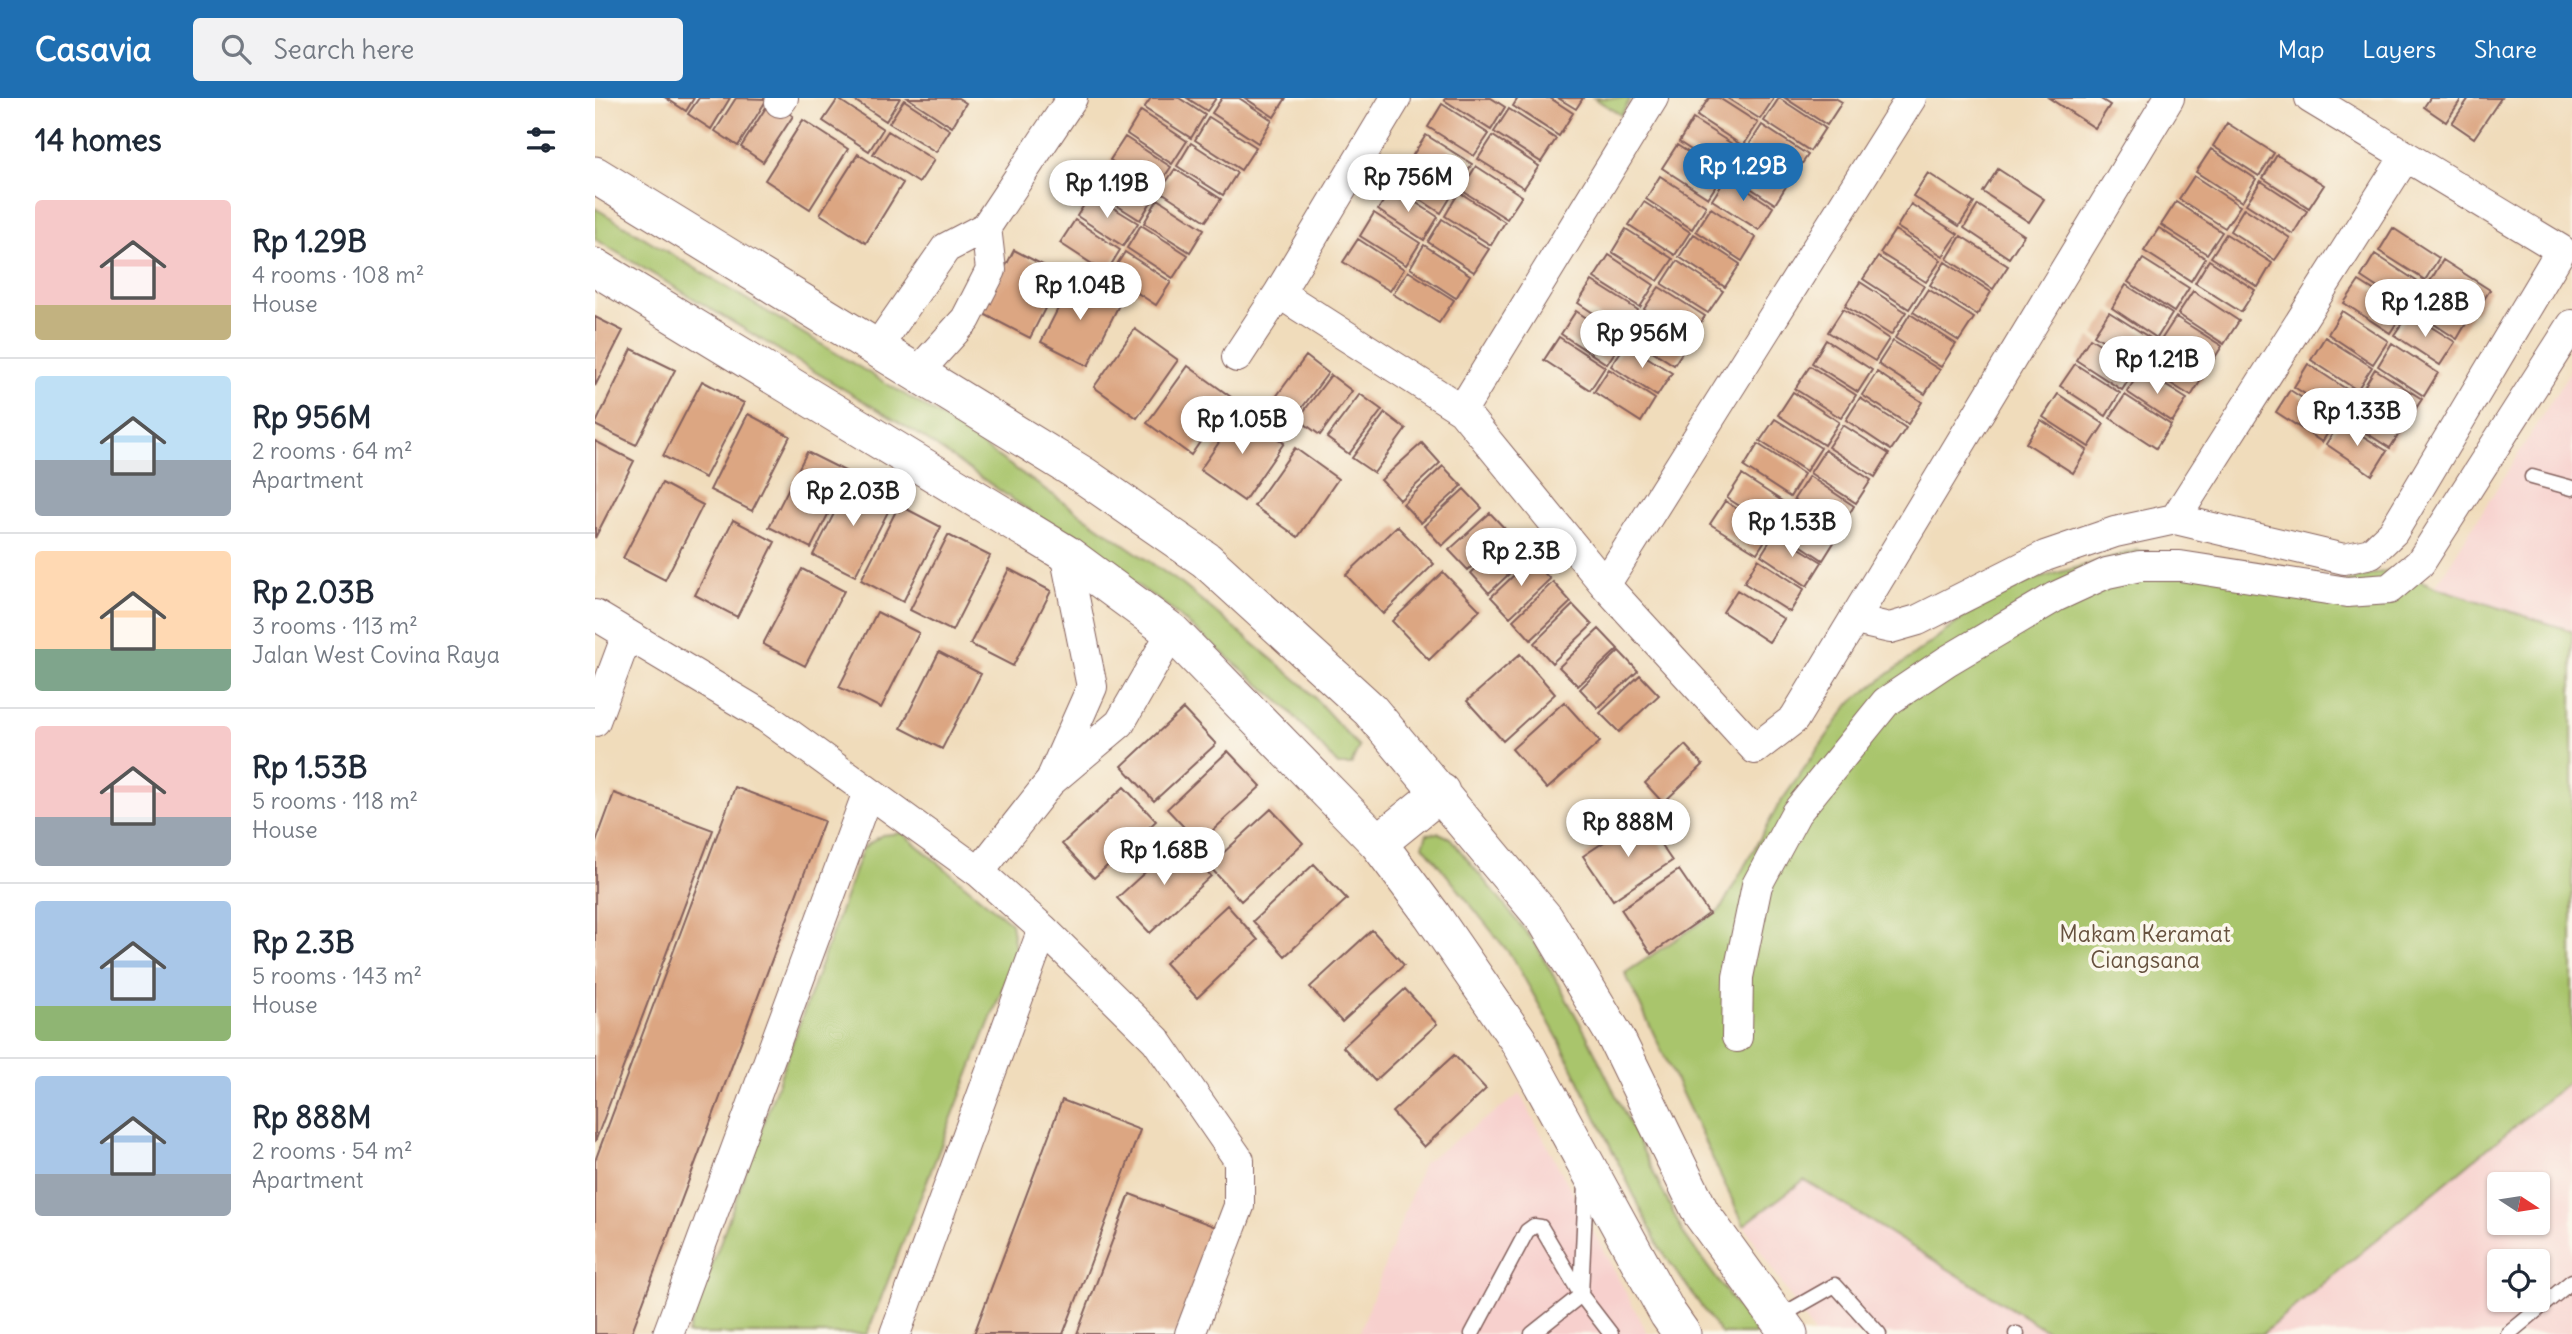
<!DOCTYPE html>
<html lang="en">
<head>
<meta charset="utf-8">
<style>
  body { margin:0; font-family:Delius,sans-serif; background:#f2f2f3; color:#1f2937; height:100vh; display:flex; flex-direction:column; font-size:26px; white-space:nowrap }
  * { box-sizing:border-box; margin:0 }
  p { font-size:23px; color:#747a83 }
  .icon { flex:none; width:38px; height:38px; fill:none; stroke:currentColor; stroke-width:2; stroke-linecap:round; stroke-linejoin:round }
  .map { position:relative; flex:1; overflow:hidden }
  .details { display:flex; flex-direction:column; background:#fff; width:595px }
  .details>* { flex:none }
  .needle { width:46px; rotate:102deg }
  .buttons { position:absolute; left:1892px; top:1074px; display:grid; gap:14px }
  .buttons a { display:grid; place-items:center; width:63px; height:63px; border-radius:7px; background:#fff; box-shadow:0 2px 5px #0004; font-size:35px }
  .price { position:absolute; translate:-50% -60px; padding:0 16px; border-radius:24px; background:#fff; color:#222; font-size:23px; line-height:46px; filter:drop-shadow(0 2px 4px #0008) }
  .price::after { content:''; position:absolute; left:50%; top:42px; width:21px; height:16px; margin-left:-10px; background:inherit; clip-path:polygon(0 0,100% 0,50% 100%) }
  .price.active { background:#1f6fb2; color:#fff }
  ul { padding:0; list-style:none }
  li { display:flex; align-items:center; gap:21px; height:175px; padding:0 35px }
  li+li { border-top:2px solid #e0e1e3 }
  li span { display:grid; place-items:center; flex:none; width:196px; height:140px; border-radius:7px; color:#555 }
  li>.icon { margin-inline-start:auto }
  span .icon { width:84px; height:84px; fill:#fffc; stroke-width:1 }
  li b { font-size:30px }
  h2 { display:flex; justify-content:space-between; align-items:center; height:84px; padding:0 35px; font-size:30px }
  header { display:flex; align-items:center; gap:42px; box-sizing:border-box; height:98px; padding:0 35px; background:#1f6fb2; color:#fff }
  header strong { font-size:33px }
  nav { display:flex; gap:38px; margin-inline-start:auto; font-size:24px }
  .search { width:490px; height:63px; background:#f2f2f3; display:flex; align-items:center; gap:18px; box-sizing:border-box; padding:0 24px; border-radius:7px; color:#747a83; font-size:26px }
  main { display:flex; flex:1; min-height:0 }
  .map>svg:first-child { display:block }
  .built { fill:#f7d0cd; fill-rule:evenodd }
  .green { fill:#a9c56c; stroke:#7a724c; stroke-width:2 }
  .building { fill:#dca682 }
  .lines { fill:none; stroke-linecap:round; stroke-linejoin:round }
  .service-casing { stroke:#84615d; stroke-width:17 }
  .minor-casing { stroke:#84615d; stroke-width:32 }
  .tertiary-casing { stroke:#84615d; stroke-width:39 }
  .service { stroke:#fff; stroke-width:14 }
  .minor { stroke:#fff; stroke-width:30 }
  .tertiary { stroke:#fff; stroke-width:37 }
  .labels { text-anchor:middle; stroke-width:7; stroke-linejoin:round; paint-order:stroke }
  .park-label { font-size:23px; fill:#66513e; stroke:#fbf7ec }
</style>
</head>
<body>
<header>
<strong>Casavia</strong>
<div class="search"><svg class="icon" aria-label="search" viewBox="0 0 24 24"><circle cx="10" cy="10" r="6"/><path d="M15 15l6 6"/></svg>Search here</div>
<nav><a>Map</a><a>Layers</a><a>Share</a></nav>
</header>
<main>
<section class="details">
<h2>14 homes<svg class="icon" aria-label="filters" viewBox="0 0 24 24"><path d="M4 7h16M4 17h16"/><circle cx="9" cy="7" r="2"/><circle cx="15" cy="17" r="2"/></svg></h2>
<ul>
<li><span style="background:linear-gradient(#f6c9c9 75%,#c2b280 0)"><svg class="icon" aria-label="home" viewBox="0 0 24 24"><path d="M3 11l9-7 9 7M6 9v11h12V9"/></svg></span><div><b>Rp 1.29B</b><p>4 rooms · 108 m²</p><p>House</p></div></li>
<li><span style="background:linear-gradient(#bfe0f5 60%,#9aa5b1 0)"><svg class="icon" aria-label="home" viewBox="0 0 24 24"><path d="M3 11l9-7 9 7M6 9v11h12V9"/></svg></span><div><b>Rp 956M</b><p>2 rooms · 64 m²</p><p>Apartment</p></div></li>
<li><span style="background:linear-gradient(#ffd9b3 70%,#7fa58c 0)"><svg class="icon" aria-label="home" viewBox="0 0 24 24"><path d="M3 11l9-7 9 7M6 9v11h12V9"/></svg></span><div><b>Rp 2.03B</b><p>3 rooms · 113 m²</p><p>Jalan West Covina Raya</p></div></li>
<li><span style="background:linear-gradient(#f6c9c9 65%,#9aa5b1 0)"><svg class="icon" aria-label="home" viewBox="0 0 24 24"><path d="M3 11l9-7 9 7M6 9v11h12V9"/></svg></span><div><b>Rp 1.53B</b><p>5 rooms · 118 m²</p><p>House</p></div></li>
<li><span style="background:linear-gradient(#a9c7e8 75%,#8fb573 0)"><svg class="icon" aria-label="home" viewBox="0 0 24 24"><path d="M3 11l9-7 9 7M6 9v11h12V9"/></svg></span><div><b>Rp 2.3B</b><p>5 rooms · 143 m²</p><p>House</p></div></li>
<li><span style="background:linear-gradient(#a9c7e8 70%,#9aa5b1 0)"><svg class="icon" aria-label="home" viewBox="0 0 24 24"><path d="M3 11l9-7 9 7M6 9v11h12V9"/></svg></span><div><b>Rp 888M</b><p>2 rooms · 54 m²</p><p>Apartment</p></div></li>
</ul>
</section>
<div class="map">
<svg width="1977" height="1236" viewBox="0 0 1977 1236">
  <rect width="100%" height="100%" fill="#fbf7ec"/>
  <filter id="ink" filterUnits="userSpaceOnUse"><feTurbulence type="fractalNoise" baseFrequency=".0143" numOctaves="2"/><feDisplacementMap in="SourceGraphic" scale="14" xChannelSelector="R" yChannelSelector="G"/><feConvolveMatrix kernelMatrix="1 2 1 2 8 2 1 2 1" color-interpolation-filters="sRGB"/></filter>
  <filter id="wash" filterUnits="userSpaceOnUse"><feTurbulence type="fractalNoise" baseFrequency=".00686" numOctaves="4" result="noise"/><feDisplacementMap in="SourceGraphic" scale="28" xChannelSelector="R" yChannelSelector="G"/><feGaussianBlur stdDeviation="1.57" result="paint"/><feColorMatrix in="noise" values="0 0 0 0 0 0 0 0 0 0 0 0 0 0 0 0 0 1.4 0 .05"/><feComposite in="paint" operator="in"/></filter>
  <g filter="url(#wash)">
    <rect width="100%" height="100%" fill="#f0dcbb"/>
    <path class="built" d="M1977,270v263l-137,-44z
      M1977,981v251l-5,4h-305zM1904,1087h38v38h-38zM1904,1164h38v38h-38z
      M925,996l128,240h-289l64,-171z
      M1209,1082l249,154h-239l-70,-109z"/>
    <path class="green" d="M999,0h37l-10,17z
      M0,110l337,203 251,174 121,101 55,61 -8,18h-13l-53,-59 -118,-100 -249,-172 -323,-195z
      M1542,452l197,35 59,-16 42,18 137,44v448l-310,255h-209l-249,-154 -60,45 -119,-252 95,-63 58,-104 72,-103 152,-114z
      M307,735l109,90 5,31 -149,380h-180l176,-486 19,-13z
      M844,735l11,5 85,105 50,89 98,201 74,101h-36l-62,-87 -98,-203 -48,-86 -90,-113 4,-11z"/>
    <g id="blocks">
      <path class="building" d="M71,0h28l-8,13z
        M104,0h31l-19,31 -23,-15z
        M141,0l31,1 -29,47 -23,-15z
        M256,0h49l-14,23z
        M313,0h50l8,5 -14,24z
        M556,0h28l26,17 -14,23 -47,-30z
        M592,0h29l-9,13z
        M627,0h17l33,22 -14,23 -46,-30z
        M650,0h41l-12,19z
        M851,0h45l14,9 -14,23 -47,-30z
        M923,0h32l23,15 -14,23 -46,-30z
        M963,0h25l-7,11z
        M1114,0h10l39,25 -15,23 -46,-30z
        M1132,0h47l-14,21z
        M1184,0l46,30 -15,23 -46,-30z
        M1190,0h50l7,4 -15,23z
        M1454,0h50l11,7 -15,23z
        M1835,0h32l-16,24 -22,-15z
        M1874,0h32l-27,40 -22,-15z
        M243,1l45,30 -14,22 -46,-30z
        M309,2l46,30 -14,22 -47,-29z
        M175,3l23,15 -30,46 -22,-15z
        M847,6l47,30 -15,22 -46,-29z
        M914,11l47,30 -15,23 -47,-30z
        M546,13l46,30 -15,23 -45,-30z
        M614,19l47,30 -15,23 -46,-30z
        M1098,21l47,30 -15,23 -46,-30z
        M208,22l45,29 -38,60 -45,-29z
        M1632,25l47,30 -15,23 -46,-30z
        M1167,27l46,30 -15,22 -46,-29z
        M293,33l46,29 -15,23 -46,-29z
        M831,37l46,29 -15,23 -46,-29z
        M898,38l46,30 -15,22 -46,-29z
        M530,39l46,30 -15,22 -46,-29z
        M596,45l46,30 -14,22 -46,-29z
        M1082,47l46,30 -15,23 -46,-30z
        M1616,51l45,30 -14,23 -46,-30z
        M1149,53l46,29 -15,24 -46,-30z
        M263,56l45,29 -37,60 -46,-29z
        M1682,57l47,30 -15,23 -46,-30z
        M814,63l46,29 -14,23 -46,-30z
        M881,68l46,30 -15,23 -46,-29z
        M513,70l46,29 -14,23 -46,-29z
        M580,71l46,30 -15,22 -46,-30z
        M1403,71l46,30 -15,23 -46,-30z
        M1333,75l46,30 -15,23 -46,-30z
        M1065,78l46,30 -14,23 -46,-30z
        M1599,78l46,30 -15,22 -46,-29z
        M1132,79l46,30 -14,23 -47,-30z
        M1666,83l46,30 -14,23 -47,-30z
        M797,89l46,30 -14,23 -46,-30z
        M864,94l46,30 -14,23 -46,-29z
        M496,96l47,29 -15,23 -46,-30z
        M563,101l46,30 -14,23 -46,-29z
        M1049,104l46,30 -15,23 -46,-30z
        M1581,104l46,30 -15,22 -46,-29z
        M1316,106l47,30 -15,22 -46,-29z
        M1383,107l46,30 -15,23 -45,-30z
        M1116,110l45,30 -14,23 -46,-30z
        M1649,110l46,30 -15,22 -45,-29z
        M779,115l46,30 -14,22 -46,-29z
        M847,121l47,30 -15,23 -46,-30z
        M480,122l45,30 -14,23 -46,-30z
        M546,127l47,30 -15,23 -46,-30z
        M1564,130l46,30 -14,23 -47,-30z
        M1798,130l46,30 -14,22 -46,-29z
        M1031,131l47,30 -15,22 -46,-29z
        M1300,132l46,30 -15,22 -46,-29z
        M1099,136l46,30 -15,23 -46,-30z
        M1631,136l46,29 -14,24 -47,-30z
        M1366,138l47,30 -15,23 -46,-30z
        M763,141l46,30 -14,22 -47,-29z
        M829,147l46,30 -14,23 -46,-30z
        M419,152l48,25 -32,63 -48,-25z
        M530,154l46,30 -15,23 -46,-30z
        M1780,156l46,30 -14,23 -46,-30z
        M1014,157l45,30 -14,22 -46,-29z
        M1283,159l46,29 -15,23 -46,-30z
        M1548,161l46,29 -15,24 -46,-30z
        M1614,162l46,30 -14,22 -46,-29z
        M1848,162l47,30 -15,23 -46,-30z
        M1082,163l46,30 -15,22 -46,-29z
        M1350,164l46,30 -14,23 -47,-30z
        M813,173l46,29 -15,23 -46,-29z
        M478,181l47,24 -32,63 -47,-24z
        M997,183l46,29 -14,23 -46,-30z
        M1764,183l46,29 -15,23 -46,-30z
        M1265,184l46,30 -15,23 -46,-29z
        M1531,187l46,29 -15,24 -45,-30z
        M1830,188l46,29 -14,24 -46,-30z
        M1064,189l46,29 -15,23 -46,-30z
        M1333,191l46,29 -15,23 -46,-29z
        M1598,193l46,30 -15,23 -46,-30z
        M1248,211l46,30 -14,22 -47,-29z
        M981,213l46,30 -15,23 -46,-30z
        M1747,213l46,30 -15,23 -45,-30z
        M1048,214l46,30 -15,23 -46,-30z
        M1514,214l46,29 -14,23 -47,-29z
        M1814,215l46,29 -15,23 -46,-30z
        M1315,216l46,30 -15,23 -46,-29z
        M0,219l28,14 -28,55z
        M1581,219l46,29 -15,24 -46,-30z
        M540,231l43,31 -41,58 -43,-31z
        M964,239l46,30 -15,23 -46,-30z
        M1730,239l47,30 -15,23 -46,-30z
        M1495,240l47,29 -15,23 -46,-30z
        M1231,242l46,30 -14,22 -46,-29z
        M1298,243l47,29 -15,24 -47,-30z
        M1564,245l46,31 -14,22 -47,-29z
        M1797,245l46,30 -14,23 -46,-30z
        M1031,246l46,29 -15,23 -46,-30z
        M37,251l43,21 -39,75 -41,-20z
        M711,258l22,17 -33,44 -22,-16z
        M1480,266l45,29 -14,23 -46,-30z
        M1713,266l46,30 -14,22 -46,-29z
        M593,268l43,31 -40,58 -44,-32z
        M1215,268l46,29 -15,23 -46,-29z
        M1014,271l46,30 -14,23 -47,-30z
        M1780,271l47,30 -15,23 -46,-30z
        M1546,272l46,29 -15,23 -45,-30z
        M1282,274l45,30 -14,22 -46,-29z
        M736,277l21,16 -32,44 -22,-16z
        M107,283l42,22 -39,75 -42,-22z
        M1695,292l46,30 -14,22 -46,-30z
        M1198,294l46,30 -15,23 -46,-30z
        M765,296l22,16 -33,44 -22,-16z
        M1463,296l46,30 -15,23 -46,-30z
        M1530,297l46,30 -15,23 -46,-30z
        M1764,298l45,30 -14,22 -46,-29z
        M1265,300l46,30 -15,22 -45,-30z
        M645,314l44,31 -40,58 -44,-31z
        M790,315l21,16 -32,44 -22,-15z
        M153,316l42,22 -38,75 -42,-21z
        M1180,321l46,29 -15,23 -46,-30z
        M1446,322l46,30 -14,23 -47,-30z
        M1745,324l47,29 -15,24 -46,-31z
        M1248,327l46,29 -14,23 -47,-30z
        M0,343l39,20 -39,77z
        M827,345l18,20 -40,37 -19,-20z
        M1163,346l46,30 -14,23 -46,-30z
        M700,350l43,31 -40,58 -44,-31z
        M1230,352l46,30 -15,23 -46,-30z
        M212,354l42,21 -38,75 -42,-21z
        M848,368l19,20 -41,37 -18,-19z
        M1147,377l46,30 -15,22 -46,-29z
        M1214,378l45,30 -14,23 -46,-30z
        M256,382l42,22 -38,74 -42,-21z
        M67,385l41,22 -38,75 -42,-22z
        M869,391l18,19 -40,38 -18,-20z
        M1130,403l46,30 -14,22 -47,-29z
        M304,407l42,22 -38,75 -42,-22z
        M1197,409l46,29 -15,24 -45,-30z
        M895,415l18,19 -40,38 -19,-20z
        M138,422l42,22 -38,75 -42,-22z
        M802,428l37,38 -51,50 -37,-39z
        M1180,435l47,29 -15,24 -46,-31z
        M353,437l42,21 -38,75 -42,-21z
        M916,437l18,20 -40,38 -18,-20z
        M936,461l19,20 -40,38 -19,-20z
        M1163,461l46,30 -14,23 -46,-29z
        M207,471l42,22 -39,75 -42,-22z
        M414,471l42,22 -38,75 -43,-22z
        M848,474l37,38 -51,50 -37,-39z
        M958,484l18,20 -40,38 -18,-20z
        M1142,492l47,29 -15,23 -46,-30z
        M978,507l19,20 -40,38 -18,-20z
        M282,514l42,21 -38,75 -42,-21z
        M1004,531l19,20 -40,37 -19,-19z
        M1024,553l19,20 -40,37 -18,-19z
        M344,554l42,22 -39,75 -41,-21z
        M925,556l35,40 -52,47 -36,-40z
        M1045,577l19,20 -40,37 -19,-19z
        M969,604l36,40 -53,47 -35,-40z
        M588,611l33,35 -62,57 -32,-35z
        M1090,647l18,20 -40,38 -18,-20z
        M633,653l33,35 -62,57 -32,-34z
        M140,689l89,34 -193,513h-36v-173z
        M529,689l32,34 -62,57 -32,-34z
        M19,695l99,37 -118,312v-297z
        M676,711l32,34 -62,58 -32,-35z
        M1047,719l30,44 -59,39 -30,-44z
        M584,743l32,35 -61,57 -33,-35z
        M719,766l33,35 -62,57 -32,-35z
        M1084,772l30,44 -58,40 -30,-45z
        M632,807l31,35 -61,58 -32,-35z
        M777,832l32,35 -62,57 -32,-35z
        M810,891l32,35 -62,57 -32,-34z
        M859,957l32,34 -62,58 -32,-35z
        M467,1002l78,30 -51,137 -26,67h-89z
        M535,1096l86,33 -40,107h-99z"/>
    </g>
  </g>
  <g filter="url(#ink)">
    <use href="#blocks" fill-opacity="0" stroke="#84615d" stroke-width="2"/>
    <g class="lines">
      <g class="service-casing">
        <path id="service" d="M1937,379l40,11
          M1182,1220l58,-33 44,49
          M877,1236l55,-103 7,-5 7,1 40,68 30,39
          M937,1236l49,-39 5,-111
          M1421,1236h1
          M1913,1236l64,-53"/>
      </g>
      <g class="minor-casing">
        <path id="minor" d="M801,0l-117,195 183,117 143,175 150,164 39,-30 375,-621
          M185,4l3,-4
          M281,251l70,-101 40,-21 86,-129
          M642,259l42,-64
          M323,274l48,-53 25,-49 -5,-43
          M867,312l191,-312
          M1580,421l230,-362
          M1010,487l306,-487
          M0,517l172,103 212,154 64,57 113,111 83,120v46l-49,128
          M1260,522l35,8 28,-8 127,-64 70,-24 60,-13 169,40 27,-6 22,-21 168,-282 -251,-152
          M0,623l32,-86
          M458,677l39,-88 -27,-134
          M384,774l71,-90 70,-59 52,-91
          M1142,939l1,-60 19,-92 39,-72 90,-111 61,-41 108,-64 52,-24 33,-7h40l167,26 42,-3 31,-26 152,-238
          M73,1236l200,-542
          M300,1236l148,-405"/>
      </g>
      <g class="tertiary-casing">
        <path id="tertiary" d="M0,77l488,300 123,85 164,150 175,209 71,119 85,175 88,121
          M0,169l470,286 107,79 206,211 54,72 86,125 150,274 14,20
          M783,745l63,-51"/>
      </g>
      <use href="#service" class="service"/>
      <use href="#minor" class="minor"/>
      <use href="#tertiary" class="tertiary"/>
    </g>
  </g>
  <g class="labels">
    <g class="park-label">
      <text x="1550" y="844">Makam Keramat<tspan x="1550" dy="26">Ciangsana</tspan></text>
    </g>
  </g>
</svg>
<div class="buttons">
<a><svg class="needle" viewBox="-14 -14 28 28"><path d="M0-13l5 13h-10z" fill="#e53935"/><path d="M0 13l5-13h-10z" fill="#747a83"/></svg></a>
<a><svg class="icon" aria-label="locate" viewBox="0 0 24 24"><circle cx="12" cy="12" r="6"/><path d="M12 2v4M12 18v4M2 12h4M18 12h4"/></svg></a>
</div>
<b class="price active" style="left:1148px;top:105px">Rp 1.29B</b>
<b class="price" style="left:813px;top:116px">Rp 756M</b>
<b class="price" style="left:512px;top:122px">Rp 1.19B</b>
<b class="price" style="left:485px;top:224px">Rp 1.04B</b>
<b class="price" style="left:1830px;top:241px">Rp 1.28B</b>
<b class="price" style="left:1047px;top:272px">Rp 956M</b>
<b class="price" style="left:1562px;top:298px">Rp 1.21B</b>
<b class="price" style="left:1762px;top:350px">Rp 1.33B</b>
<b class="price" style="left:647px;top:358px">Rp 1.05B</b>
<b class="price" style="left:258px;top:430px">Rp 2.03B</b>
<b class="price" style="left:1197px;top:461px">Rp 1.53B</b>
<b class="price" style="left:926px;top:490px">Rp 2.3B</b>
<b class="price" style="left:1033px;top:761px">Rp 888M</b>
<b class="price" style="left:569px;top:789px">Rp 1.68B</b>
</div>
</main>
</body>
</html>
